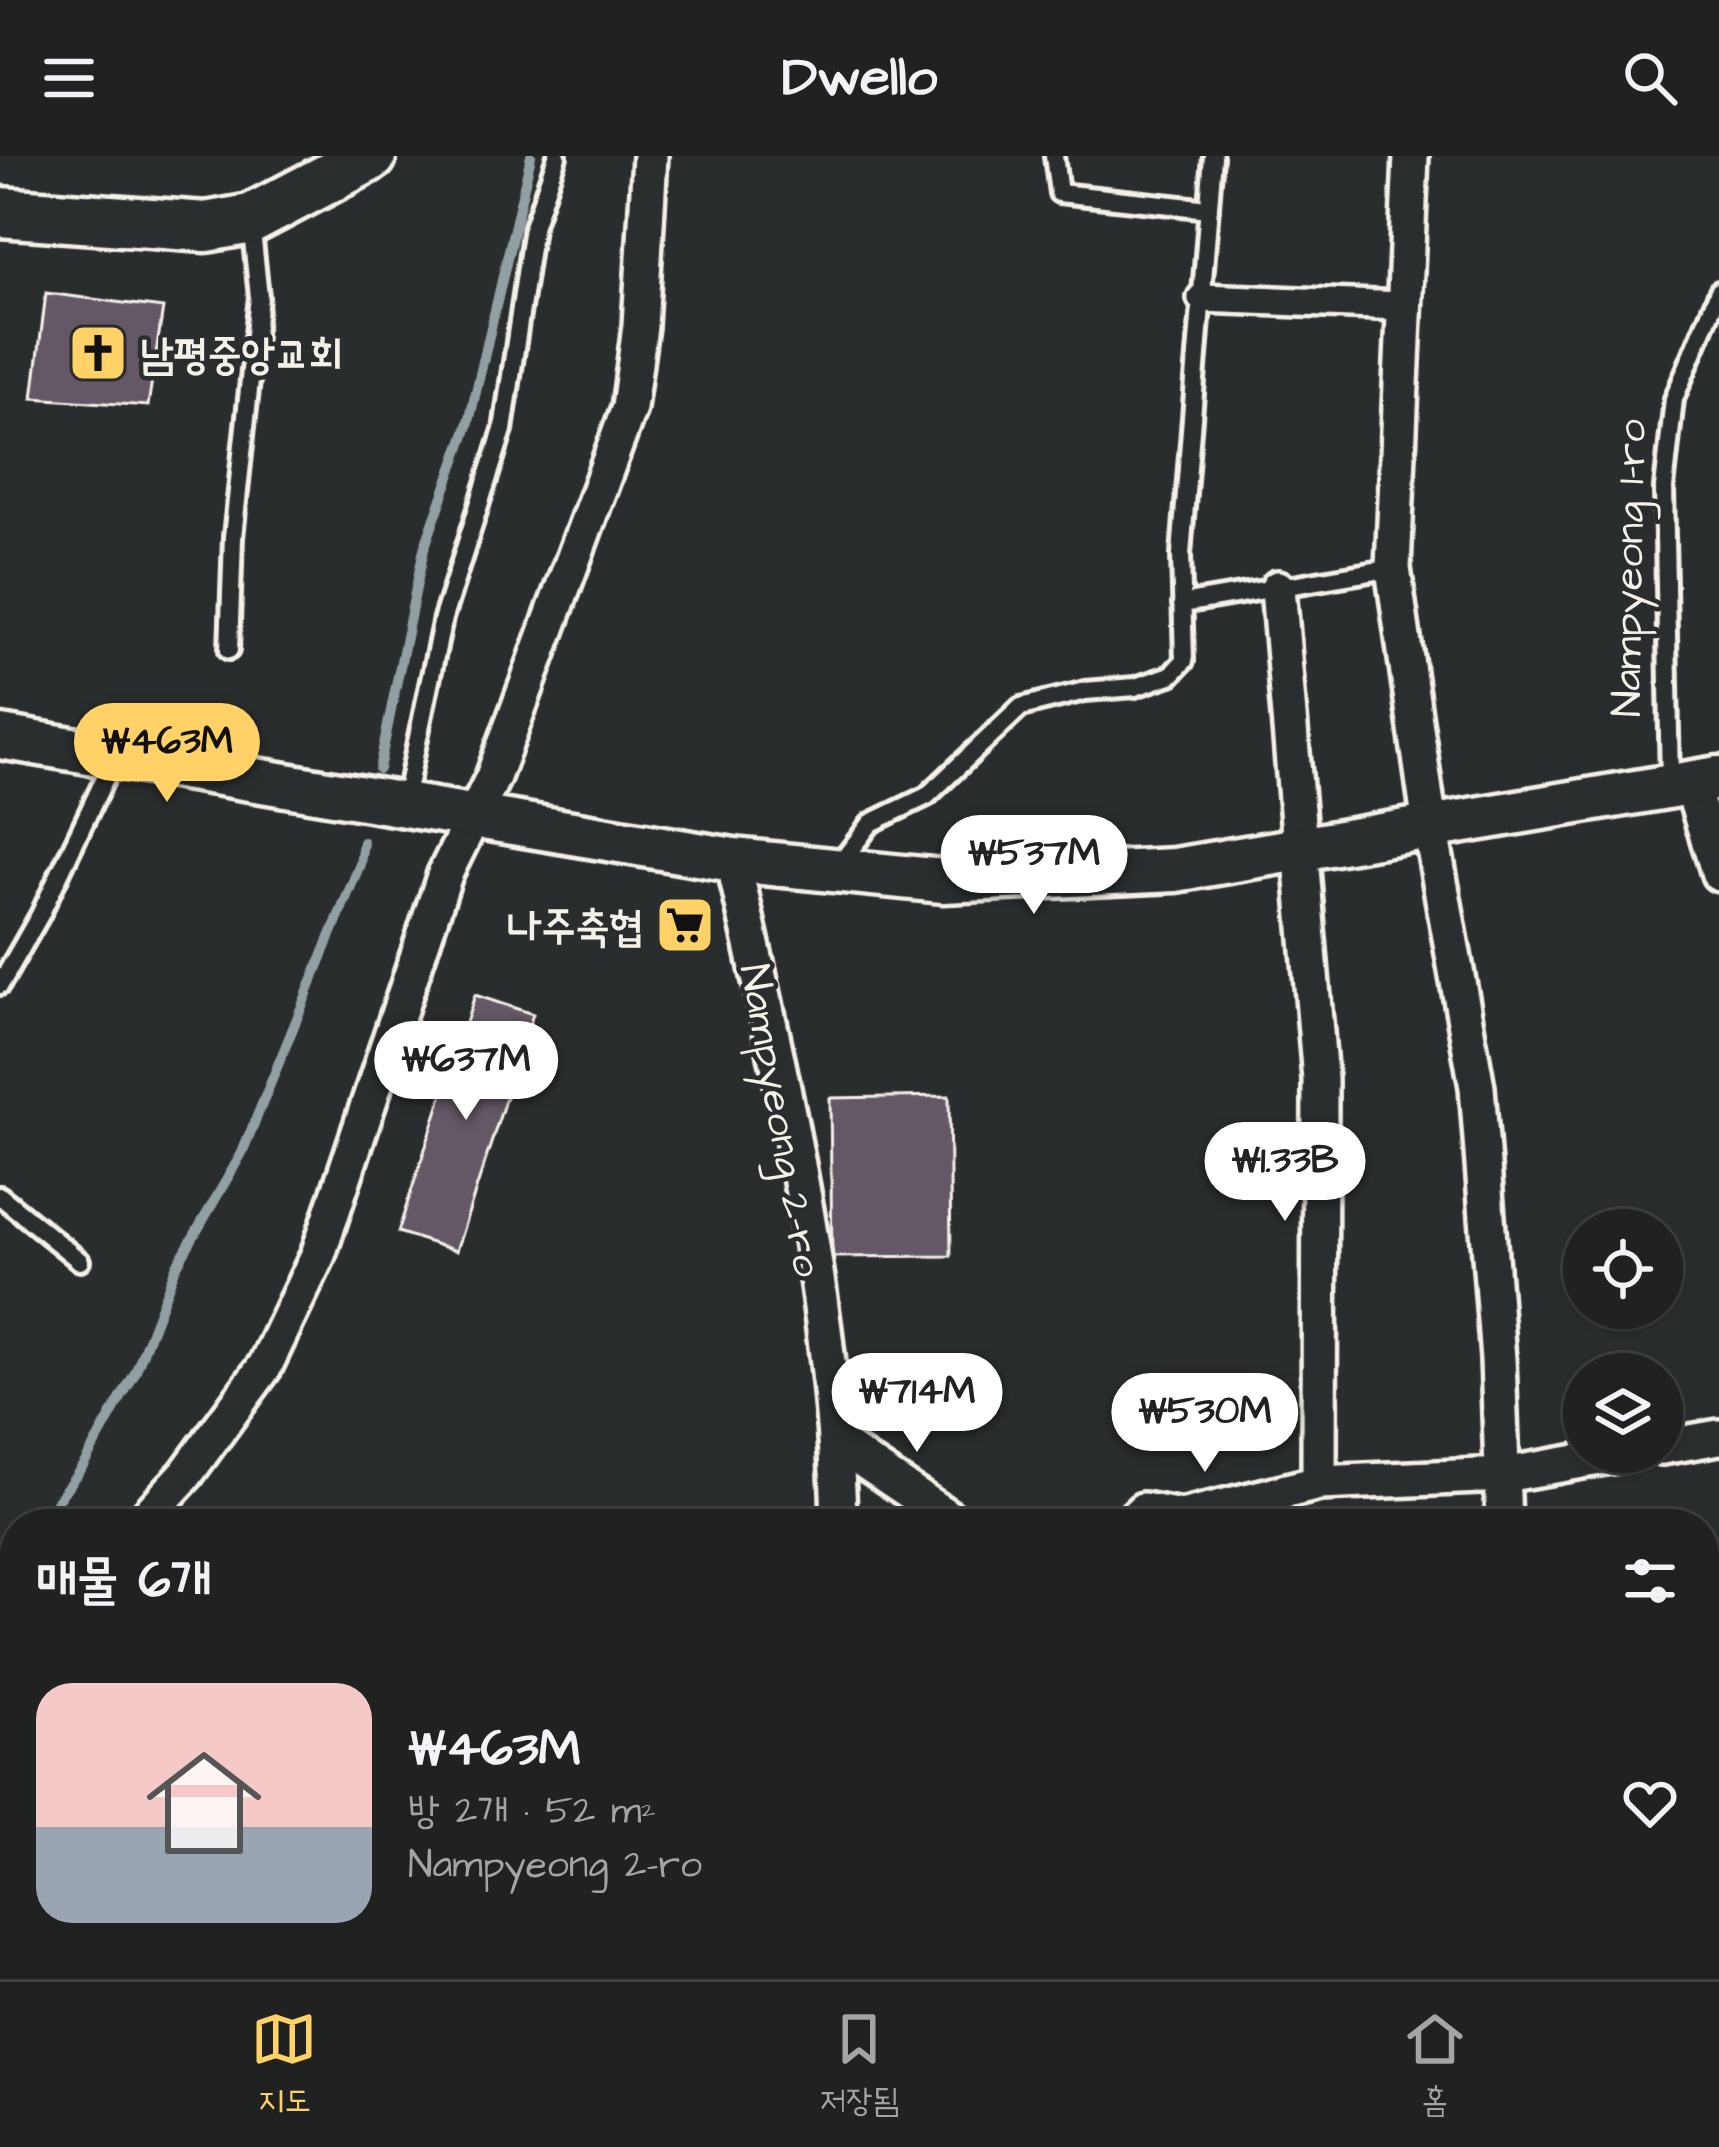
<!DOCTYPE html>
<html lang="ko">
<head>
<meta charset="utf-8">
<style>
  body { margin:0; font-family:"Architects Daughter","Poor Story",sans-serif; background:#2d2f2f; color:#f1f3f6; height:100vh; display:flex; flex-direction:column; font-size:45px; white-space:nowrap }
  * { box-sizing:border-box; margin:0 }
  p { font-size:39px; color:#a2a4a5 }
  .icon { flex:none; width:66px; height:66px; fill:none; stroke:currentColor; stroke-width:2; stroke-linecap:round; stroke-linejoin:round }
  .map { position:relative; flex:1; overflow:hidden }
  .panel { position:absolute; left:0px; top:1353px; width:1719px; height:471px; display:flex; flex-direction:column; background:#202222; border-radius:48px 48px 0 0; box-shadow:0 3px 9px #0004,0 0 0 3px #3d3f40 }
  .panel>* { flex:none }
  .buttons { position:absolute; left:1563px; top:1053px; display:grid; gap:24px }
  .buttons a { display:grid; place-items:center; width:120px; height:120px; border-radius:50%; background:#202222; box-shadow:0 3px 9px #0004,0 0 0 3px #3d3f40; font-size:60px }
  .price { position:absolute; translate:-50% -102px; padding:0 27px; border-radius:42px; background:#fff; color:#222; font-size:39px; line-height:78px; filter:drop-shadow(0 3px 6px #0008) }
  .price::after { content:''; position:absolute; left:50%; top:72px; width:36px; height:27px; margin-left:-18px; background:inherit; clip-path:polygon(0 0,100% 0,50% 100%) }
  .price.on { background:#ffd166; color:#111 }
  ul { padding:0; list-style:none }
  li { display:flex; align-items:center; gap:36px; height:300px; padding:0 36px }
  li+li { border-top:3px solid #3d3f40 }
  li span { display:grid; place-items:center; flex:none; width:336px; height:240px; border-radius:36px; color:#555 }
  li>.icon { margin-inline-start:auto }
  span .icon { width:144px; height:144px; fill:#fffc; stroke-width:1 }
  li b { font-size:51px }
  h2 { display:flex; justify-content:space-between; align-items:center; height:144px; padding:0 36px; font-size:51px }
  header { display:flex; justify-content:space-between; align-items:center; height:156px; padding:0 36px; background:#202222; font-size:54px; font-weight:700 }
  .tabs { display:flex; justify-content:space-around; align-items:center; height:168px; border-top:3px solid #3d3f40; background:#202222; font-size:33px; color:#a2a4a5 }
  .tabs a { display:grid; justify-items:center; gap:6px }
  .tabs .on { color:#ffd166 }
  .map>svg:first-child { display:block }
  .lines { fill:none; stroke-linecap:round; stroke-linejoin:round }
  .stream { stroke:#92a0a3; stroke-width:10 }
  .building { fill:#655866; stroke:#f4f1e8; stroke-width:3 }
  .service-casing { stroke:#f4f1e8; stroke-width:26 }
  .pedestrian-casing { stroke:#f4f1e8; stroke-width:36 }
  .minor-casing { stroke:#f4f1e8; stroke-width:42 }
  .tertiary-casing { stroke:#f4f1e8; stroke-width:51 }
  .secondary-casing { stroke:#f4f1e8; stroke-width:57 }
  .service { stroke:#2a2d2e; stroke-width:16 }
  .pedestrian { stroke:#2a2d2e; stroke-width:27 }
  .minor { stroke:#2a2d2e; stroke-width:33 }
  .tertiary { stroke:#2a2d2e; stroke-width:42 }
  .secondary { stroke:#2a2d2e; stroke-width:48 }
  .labels { text-anchor:middle; stroke-width:9; stroke-linejoin:round; paint-order:stroke }
  .poi-label { font-size:42px; font-weight:bold; fill:#f4f1e8; stroke:#2a2d2e; text-anchor:start }
  .street-label { font-size:42px; fill:#f4f1e8; stroke:#2a2d2e }
</style>
</head>
<body>
<header><svg class="icon" aria-label="menu" viewBox="0 0 24 24"><path d="M4 6h16M4 12h16M4 18h16"/></svg>Dwello<svg class="icon" aria-label="search" viewBox="0 0 24 24"><circle cx="10" cy="10" r="6"/><path d="M15 15l6 6"/></svg></header>
<div class="map">
<svg width="1719" height="1823" viewBox="0 0 1719 1823">
  <rect width="100%" height="100%" fill="#2a2d2e"/>
  <filter id="ink" filterUnits="userSpaceOnUse"><feTurbulence type="fractalNoise" baseFrequency=".00833" numOctaves="2"/><feDisplacementMap in="SourceGraphic" scale="24" xChannelSelector="R" yChannelSelector="G"/><feConvolveMatrix kernelMatrix="1 2 1 2 8 2 1 2 1" color-interpolation-filters="sRGB"/></filter>
  <g filter="url(#ink)">
    <g class="lines">
      <path class="stream" d="M379,613l45,-220 44,-123 63,-270
        M40,1368l44,-60 51,-91 41,-106 66,-114 118,-289 3,-22
        M0,1423l15,-20"/>
    </g>
    <path class="building" d="M46,137l117,15 -15,98 -115,-8z
      M475,839l58,19 -77,237 -58,-19z
      M949,940l2,160 -119,1 -2,-159z
      M59,1809h67l-5,14h-67z"/>
    <g class="lines">
      <g class="service-casing">
        <path id="service" d="M1054,0l5,37 150,16
          M1182,448l211,-36
          M229,494l4,-113 26,-240 -8,-75
          M1670,626l-6,-294 10,-89 45,-108
          M404,649l39,-187 60,-188 30,-203 24,-71
          M838,710l33,-43 56,-27 94,-89 64,-16 50,-4 36,-12 13,-14 -3,-106 32,-399
          M0,829l40,-70 75,-158
          M0,1040l80,65"/>
      </g>
      <g class="pedestrian-casing">
        <path id="pedestrian" d="M1202,142l200,8"/>
      </g>
      <g class="minor-casing">
        <path id="minor" d="M1411,0l-18,412 37,258 47,261 21,272 6,165
          M1278,432l42,491 -1,404 185,-8 129,-23
          M1690,625l29,93
          M733,704c48,213 102,445 106,664
          M837,1287l121,81
          M1662,1291l57,-10
          M140,1368l46,-50 79,-108 53,-111 127,-381 48,-97 136,-369 11,-82 10,-170
          M1128,1368l15,-14 38,7 138,-34
          M0,1576l15,-39
          M1494,1809l23,14
          M212,1823l5,-14
          M834,1823l2,-14
          M1300,1823l10,-14"/>
      </g>
      <g class="tertiary-casing">
        <path id="tertiary" d="M0,581l733,123 210,21 232,-11 544,-92"/>
      </g>
      <g class="secondary-casing">
        <path id="secondary" d="M0,56l206,15 45,-8 120,-63"/>
      </g>
      <use href="#service" class="service"/>
      <use href="#pedestrian" class="pedestrian"/>
      <use href="#minor" class="minor"/>
      <use href="#tertiary" class="tertiary"/>
      <use href="#secondary" class="secondary"/>
    </g>
  </g>
  <defs>
    <g id="church-square" transform="scale(3)"><rect x="-9" y="-9" width="18" height="18" rx="4" fill="#ffd166" stroke="#2a2d2e"/><path d="M-1.2-6h2.4v3.5h3.3v2.4h-3.3V6h-2.4V-.1h-3.3v-2.4h3.3Z" fill="#111"/></g>
    <g id="supermarket-square" transform="scale(3)"><rect x="-9" y="-9" width="18" height="18" rx="4" fill="#ffd166" stroke="#2a2d2e"/><path d="M-6-5.5h2.5l.6 2H6L4.5 2H-2.5L-4.4-4H-6ZM-1.5 3.2a1.3 1.3 0 1 0 .1 0ZM3 3.2a1.3 1.3 0 1 0 .1 0Z" fill="#111"/></g>
  </defs>
  <g fill-rule="evenodd">
    <use href="#church-square" x="98" y="197"/>
    <use href="#supermarket-square" x="685" y="769"/>
  </g>
  <g class="labels">
    <g class="poi-label">
      <text x="140" y="212">남평중앙교회</text>
      <text x="643" y="784" text-anchor="end">나주축협</text>
    </g>
    <g class="street-label">
      <text transform="translate(1627 412) rotate(-89)" y="15">Nampyeong 1-ro</text>
      <text transform="translate(783 964) rotate(80)" y="15">Nampyeong 2-ro</text>
    </g>
  </g>
</svg>
<div class="buttons">
<a><svg class="icon" aria-label="locate" viewBox="0 0 24 24"><circle cx="12" cy="12" r="6"/><path d="M12 2v4M12 18v4M2 12h4M18 12h4"/></svg></a>
<a><svg class="icon" aria-label="layers" viewBox="0 0 24 24"><path d="M12 4l9 5-9 5-9-5zM3 14l9 5 9-5"/></svg></a>
</div>
<b class="price on" style="left:167px;top:649px">₩463M</b>
<b class="price" style="left:1034px;top:761px">₩537M</b>
<b class="price" style="left:466px;top:967px">₩637M</b>
<b class="price" style="left:1285px;top:1068px">₩1.33B</b>
<b class="price" style="left:917px;top:1299px">₩714M</b>
<b class="price" style="left:1205px;top:1319px">₩530M</b>
<section class="panel">
<h2>매물 6개<svg class="icon" aria-label="filters" viewBox="0 0 24 24"><path d="M4 7h16M4 17h16"/><circle cx="9" cy="7" r="2"/><circle cx="15" cy="17" r="2"/></svg></h2>
<ul>
<li><span style="background:linear-gradient(#f6c9c9 60%,#9aa5b1 0)"><svg class="icon" aria-label="home" viewBox="0 0 24 24"><path d="M3 11l9-7 9 7M6 9v11h12V9"/></svg></span><div><b>₩463M</b><p>방 2개 · 52 m²</p><p>Nampyeong 2-ro</p></div><svg class="icon" aria-label="heart" viewBox="0 0 24 24"><path d="M12 20l-8-8c-3-5 5-10 8-4 3-6 11-1 8 4z"/></svg></li>
</ul>
</section>
</div>
<nav class="tabs">
<a class="on"><svg class="icon" aria-label="map" viewBox="0 0 24 24"><path d="M3 6l6-2 6 2 6-2v14l-6 2-6-2-6 2zM9 4v14M15 6v14"/></svg>지도</a>
<a><svg class="icon" aria-label="saved" viewBox="0 0 24 24"><path d="M7 4h10v16l-5-4-5 4z"/></svg>저장됨</a>
<a><svg class="icon" aria-label="home" viewBox="0 0 24 24"><path d="M3 11l9-7 9 7M6 9v11h12V9"/></svg>홈</a>
</nav>
</body>
</html>
